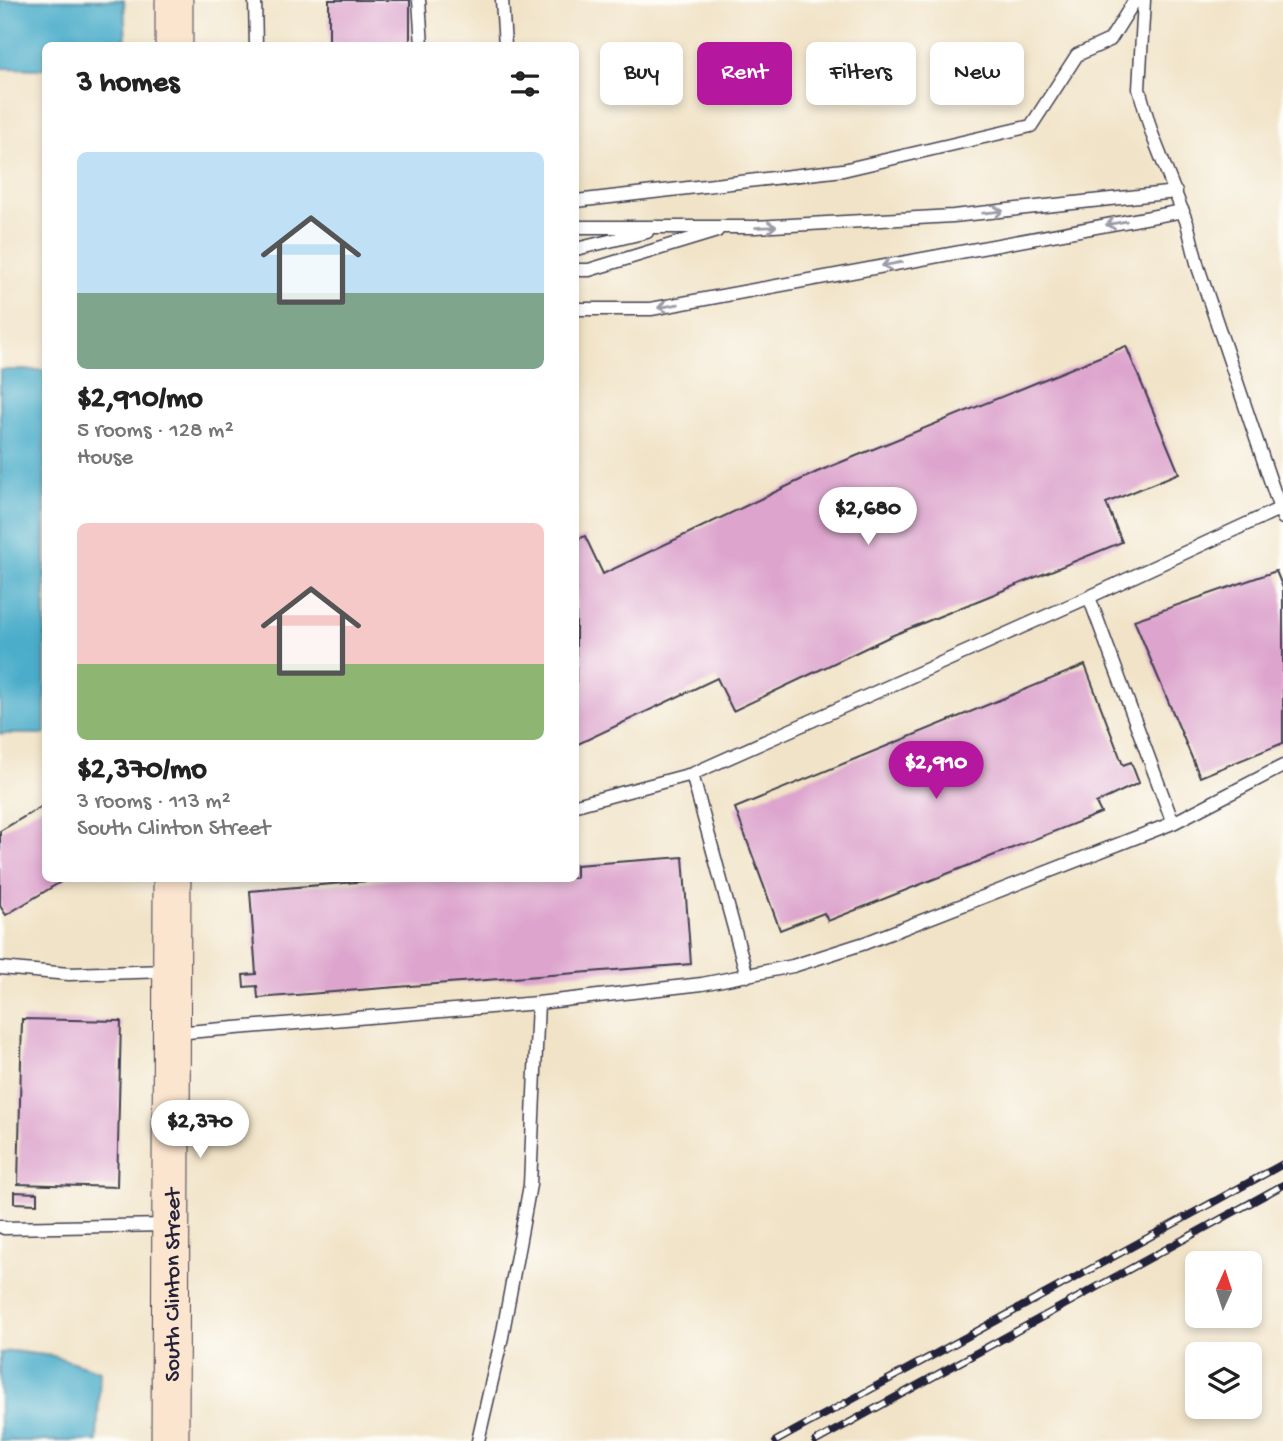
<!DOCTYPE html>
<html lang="en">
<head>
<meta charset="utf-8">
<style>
  body { margin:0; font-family:"Gochi Hand",sans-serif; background:#f6f6f6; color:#222; height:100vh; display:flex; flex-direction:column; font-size:26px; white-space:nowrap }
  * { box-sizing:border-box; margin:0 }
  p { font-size:23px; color:#767676 }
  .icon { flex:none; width:38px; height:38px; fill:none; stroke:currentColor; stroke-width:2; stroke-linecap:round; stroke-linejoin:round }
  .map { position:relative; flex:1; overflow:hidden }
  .side { position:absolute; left:42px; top:42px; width:537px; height:840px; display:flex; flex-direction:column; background:#fff; border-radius:10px; box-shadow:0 4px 10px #0003 }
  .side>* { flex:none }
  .hud { position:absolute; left:600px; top:42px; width:578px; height:63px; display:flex; gap:14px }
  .needle { width:46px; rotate:3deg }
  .fabs { position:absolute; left:1185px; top:1251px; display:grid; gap:14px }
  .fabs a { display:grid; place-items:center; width:77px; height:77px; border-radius:10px; background:#fff; box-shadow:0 4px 10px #0003; font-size:35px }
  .price { position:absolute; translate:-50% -60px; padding:0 16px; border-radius:24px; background:#fff; color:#222; font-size:23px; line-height:46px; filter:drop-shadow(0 2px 4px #0008) }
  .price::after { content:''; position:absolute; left:50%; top:42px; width:21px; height:16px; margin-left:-10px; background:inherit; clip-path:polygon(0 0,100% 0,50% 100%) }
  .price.active { background:#b5179e; color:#fff }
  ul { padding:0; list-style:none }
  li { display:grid; align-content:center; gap:14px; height:371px; padding:0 35px }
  li span { display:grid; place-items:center; height:217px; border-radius:10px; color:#555 }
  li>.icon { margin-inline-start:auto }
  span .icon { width:126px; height:126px; fill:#fffc; stroke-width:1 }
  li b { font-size:30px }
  h2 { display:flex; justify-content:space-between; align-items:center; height:84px; padding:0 35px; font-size:30px }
  .pill { padding:0 24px; border-radius:10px; background:#fff; box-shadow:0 4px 10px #0003; font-size:24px; line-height:63px }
  .pill.active { background:#b5179e; color:#fff }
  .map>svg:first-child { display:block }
  .water { fill:#4badca; stroke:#366882; stroke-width:2 }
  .building { fill:#dda4cd }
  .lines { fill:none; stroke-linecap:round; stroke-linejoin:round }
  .lane-casing { stroke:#413f50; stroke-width:15 }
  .secondary-casing { stroke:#413f50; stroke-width:39 }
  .lane { stroke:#fff; stroke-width:12 }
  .secondary { stroke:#fce5cf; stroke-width:37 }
  .rail-casing { stroke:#22223b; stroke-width:8 }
  .rail { stroke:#fdfcf7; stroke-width:5; stroke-dasharray:16; stroke-linecap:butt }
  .oneway { stroke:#9c9ca7 }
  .labels { text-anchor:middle; stroke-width:7; stroke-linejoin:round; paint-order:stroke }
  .street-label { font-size:23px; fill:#22223b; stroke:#fdfcf7 }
</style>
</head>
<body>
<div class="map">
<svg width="1283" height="1441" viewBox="0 0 1283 1441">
  <rect width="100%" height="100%" fill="#fdfcf7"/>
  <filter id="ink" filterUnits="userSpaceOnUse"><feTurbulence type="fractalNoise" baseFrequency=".0143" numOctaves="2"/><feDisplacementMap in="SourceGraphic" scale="14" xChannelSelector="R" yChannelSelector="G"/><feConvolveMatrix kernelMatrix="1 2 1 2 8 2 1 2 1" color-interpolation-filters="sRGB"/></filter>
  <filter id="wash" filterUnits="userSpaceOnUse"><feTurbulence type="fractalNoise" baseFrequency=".00686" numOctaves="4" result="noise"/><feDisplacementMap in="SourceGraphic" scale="28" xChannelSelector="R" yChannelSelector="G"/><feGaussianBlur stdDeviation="1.57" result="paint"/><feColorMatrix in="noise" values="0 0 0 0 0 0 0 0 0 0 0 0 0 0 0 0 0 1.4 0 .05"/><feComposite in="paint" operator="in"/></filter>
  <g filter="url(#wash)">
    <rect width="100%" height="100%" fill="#f1e3c7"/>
    <path class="water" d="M0,0h124l2,45 -80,1 -1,23 -45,-1z
      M0,370h45v364h-45z
      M12,1351l42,5 46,15 -3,70h-97v-88z"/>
    <g id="blocks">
      <path class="building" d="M329,0h81v43l-81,1z
        M1126,346l53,127 -73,30 16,39 -231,94 -158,75 -16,-33 -141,67v-205l9,-4 18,38 214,-102z
        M1276,571l7,17v155l-83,34 -66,-157z
        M1085,665l38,100 8,-3 8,21 -43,20 5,10 -273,108 -4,-8 -44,17 -45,-122z
        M46,804v74h21l-61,37 -6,-9v-75z
        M683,857l8,107 -433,34 -1,-12 -13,1 -1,-12 13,-1 -6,-83 153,-13h173v-13z
        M22,1019l99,2 -4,166 -99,-3z
        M14,1192l23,1v11l-23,-1z"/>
    </g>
  </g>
  <g filter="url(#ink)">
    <use href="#blocks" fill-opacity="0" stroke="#413f50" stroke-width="2"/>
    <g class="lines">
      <g class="lane-casing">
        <path id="lane" d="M255,0l1,46
          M419,0l3,46
          M502,0l3,46
          M1144,0l-5,89 13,45 35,89 11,44 85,251
          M576,201l267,-31 188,-44 46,-71 33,-15 25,-40
          M576,227h179l198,-11 223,-24
          M576,249l71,-17
          M576,270h13l128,-39
          M576,309h75l532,-98
          M576,805l116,-31
          M1173,823l-84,-226 190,-88
          M0,968l69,6 99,-3
          M747,976l-55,-202 397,-177
          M175,1033l363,-30 164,-19 91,-18 72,-23 308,-120 110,-57
          M0,1226l4,2 163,-3
          M478,1441l24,-104 28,-152 8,-182"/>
      </g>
      <g class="secondary-casing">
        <g id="secondary">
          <path d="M174,46v-46"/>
          <path id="s1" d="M170,1441l2,-563"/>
        </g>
      </g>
      <use href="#lane" class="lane"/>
      <use href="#secondary" class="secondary"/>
      <g class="rail-casing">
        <path id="rail" d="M776,1441l507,-277
          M816,1441l467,-256"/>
      </g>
      <use href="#rail" class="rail"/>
    </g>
    <defs><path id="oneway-shaft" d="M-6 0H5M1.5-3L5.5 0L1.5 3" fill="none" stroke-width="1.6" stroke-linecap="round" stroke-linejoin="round" transform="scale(1.75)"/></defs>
    <g class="oneway">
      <use href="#oneway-shaft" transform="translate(993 212) rotate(-6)"/>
      <use href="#oneway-shaft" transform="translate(1116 223) rotate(170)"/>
      <use href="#oneway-shaft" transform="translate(766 227) rotate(-3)"/>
      <use href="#oneway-shaft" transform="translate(892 264) rotate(170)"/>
      <use href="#oneway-shaft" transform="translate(668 306) rotate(170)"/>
    </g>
  </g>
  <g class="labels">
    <g class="street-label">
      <text dy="8" stroke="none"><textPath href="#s1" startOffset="156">South Clinton Street</textPath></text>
    </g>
  </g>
</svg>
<div class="fabs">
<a><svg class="needle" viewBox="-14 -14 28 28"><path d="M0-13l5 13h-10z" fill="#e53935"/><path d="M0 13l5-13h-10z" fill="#767676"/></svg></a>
<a><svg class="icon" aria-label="layers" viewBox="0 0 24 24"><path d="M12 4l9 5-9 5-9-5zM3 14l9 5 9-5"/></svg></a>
</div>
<b class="price" style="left:868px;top:547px">$2,680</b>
<b class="price active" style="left:936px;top:801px">$2,910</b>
<b class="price" style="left:200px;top:1160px">$2,370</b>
<div class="hud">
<a class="pill">Buy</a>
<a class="pill active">Rent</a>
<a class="pill">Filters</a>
<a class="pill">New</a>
</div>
<section class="side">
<h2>3 homes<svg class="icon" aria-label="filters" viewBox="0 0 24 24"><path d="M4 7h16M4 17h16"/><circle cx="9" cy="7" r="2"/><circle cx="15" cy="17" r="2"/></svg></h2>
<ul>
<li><span style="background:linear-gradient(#bfe0f5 65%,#7fa58c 0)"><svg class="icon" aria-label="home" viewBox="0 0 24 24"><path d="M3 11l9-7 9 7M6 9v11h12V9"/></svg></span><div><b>$2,910/mo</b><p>5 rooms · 128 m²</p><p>House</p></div></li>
<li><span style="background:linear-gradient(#f6c9c9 65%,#8fb573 0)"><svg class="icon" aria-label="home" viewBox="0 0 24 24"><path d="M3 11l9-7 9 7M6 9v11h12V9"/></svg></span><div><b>$2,370/mo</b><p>3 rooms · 113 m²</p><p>South Clinton Street</p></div></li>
</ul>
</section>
</div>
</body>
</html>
